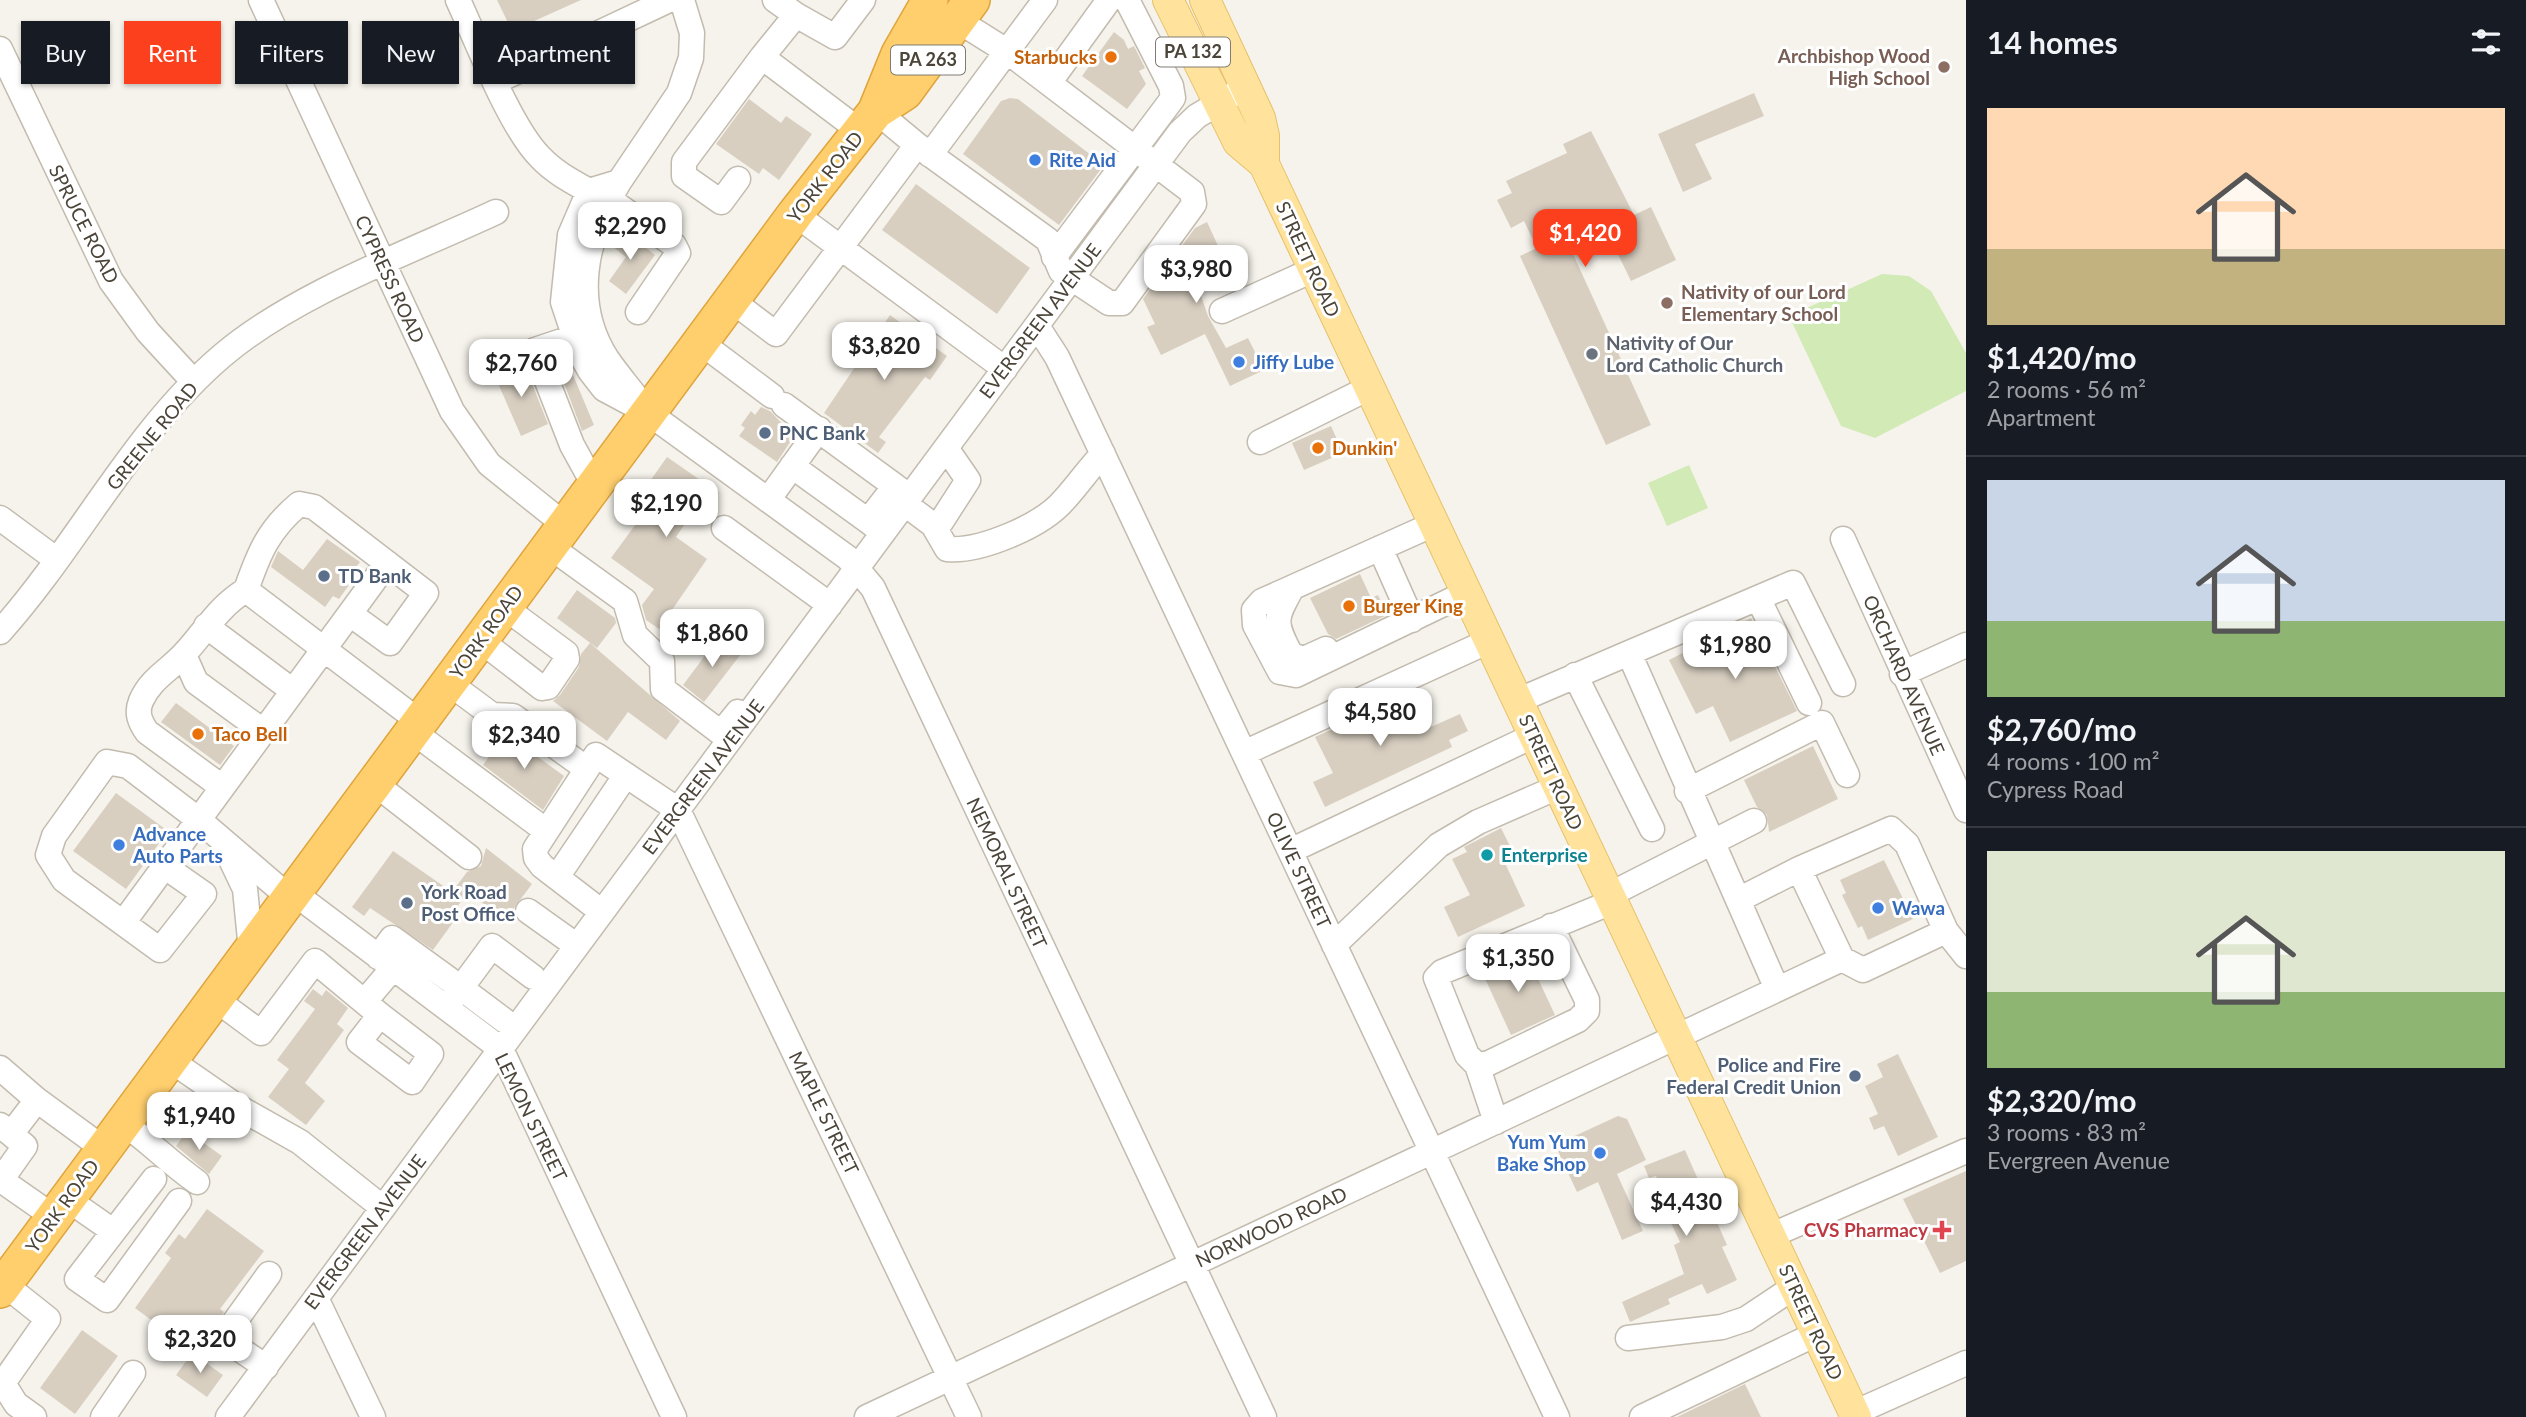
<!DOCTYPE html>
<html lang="en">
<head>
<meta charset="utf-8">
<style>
  body { margin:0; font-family:Lato,sans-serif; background:#20242c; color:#f1f3f6; height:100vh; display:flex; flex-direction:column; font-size:26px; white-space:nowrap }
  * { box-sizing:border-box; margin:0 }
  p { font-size:23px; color:#9ea1a6 }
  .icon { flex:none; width:38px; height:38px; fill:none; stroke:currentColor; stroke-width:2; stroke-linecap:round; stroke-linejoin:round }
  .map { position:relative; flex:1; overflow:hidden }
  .sheet { display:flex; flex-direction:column; background:#171b24; width:560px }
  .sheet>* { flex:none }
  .hud { position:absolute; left:21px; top:21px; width:665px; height:63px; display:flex; gap:14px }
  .price { position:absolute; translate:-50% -60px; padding:0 16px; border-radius:14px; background:#fff; color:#222; font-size:23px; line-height:46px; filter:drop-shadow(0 2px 4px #0008) }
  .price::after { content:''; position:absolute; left:50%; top:42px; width:21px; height:16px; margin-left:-10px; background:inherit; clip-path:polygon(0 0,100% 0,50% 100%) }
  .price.current { background:#fc3f1d; color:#fff }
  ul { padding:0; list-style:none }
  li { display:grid; align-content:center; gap:14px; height:371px; padding:0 21px }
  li+li { border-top:2px solid #363941 }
  li span { display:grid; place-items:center; height:217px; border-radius:0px; color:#555 }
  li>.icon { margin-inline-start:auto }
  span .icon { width:126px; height:126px; fill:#fffc; stroke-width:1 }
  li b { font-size:30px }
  h2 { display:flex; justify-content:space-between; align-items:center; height:84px; padding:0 21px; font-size:30px }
  .pill { padding:0 24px; border-radius:0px; background:#171b24; box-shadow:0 2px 5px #0004; font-size:24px; line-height:63px }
  .pill.current { background:#fc3f1d; color:#fff }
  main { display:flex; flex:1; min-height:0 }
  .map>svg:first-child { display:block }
  .green { fill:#d2eab5 }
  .building { fill:#d8cfc1 }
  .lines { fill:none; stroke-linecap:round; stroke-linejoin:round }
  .minor-casing { stroke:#c2bbae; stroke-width:27 }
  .major-casing { stroke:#e6c16a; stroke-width:32 }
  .highway-casing { stroke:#e0a43c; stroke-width:38 }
  .minor { stroke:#fff; stroke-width:24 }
  .major { stroke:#ffe39c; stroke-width:30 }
  .highway { stroke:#ffcf6e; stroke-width:35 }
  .food-dot { fill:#e8710a; stroke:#fff; stroke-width:2.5 }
  .education-dot { fill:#8d6e63; stroke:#fff; stroke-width:2.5 }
  .shop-dot { fill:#3f7fe0; stroke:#fff; stroke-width:2.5 }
  .worship-dot { fill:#6b7280; stroke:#fff; stroke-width:2.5 }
  .service-dot { fill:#5c6f8a; stroke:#fff; stroke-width:2.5 }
  .culture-dot { fill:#0f9aa8; stroke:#fff; stroke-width:2.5 }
  .health-dot { fill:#e0444e; stroke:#fff; stroke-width:2.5 }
  .labels { text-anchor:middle; stroke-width:6; stroke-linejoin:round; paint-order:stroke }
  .shield { fill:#fff; stroke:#817c74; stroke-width:2 }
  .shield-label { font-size:18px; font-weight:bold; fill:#4b4439 }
  .education-label { font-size:19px; font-weight:bold; fill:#785e54; stroke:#fff; text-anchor:end }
  .food-label { font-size:19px; font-weight:bold; fill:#c56008; stroke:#fff; text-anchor:start }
  .shop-label { font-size:19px; font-weight:bold; fill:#366cbe; stroke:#fff; text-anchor:start }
  .street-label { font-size:19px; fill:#4b4439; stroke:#fff }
  .worship-label { font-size:19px; font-weight:bold; fill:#5b616d; stroke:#fff; text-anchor:start }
  .service-label { font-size:19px; font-weight:bold; fill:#4e5e75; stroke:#fff; text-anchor:start }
  .culture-label { font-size:19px; font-weight:bold; fill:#0d838f; stroke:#fff; text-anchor:start }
  .health-label { font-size:19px; font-weight:bold; fill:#be3a42; stroke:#fff; text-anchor:end }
</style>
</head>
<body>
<main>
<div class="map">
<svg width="1966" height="1417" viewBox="0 0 1966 1417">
  <rect width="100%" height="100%" fill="#f6f3ec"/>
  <path class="green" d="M1882,274l27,2 22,15 35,62v38l-91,47 -34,-12 -52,-110z
    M1689,465l19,43 -41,18 -19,-43z"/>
  <path class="building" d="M497,0h84l-69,31z
    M1114,32l10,8 4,9 6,-3 11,22 -6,3 7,13 -19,25 -45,-33z
    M1754,93l10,23 -69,28 17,35 -29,13 -25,-58z
    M1010,98l8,1 86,66 -45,60 -96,-71 38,-53z
    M749,99l32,24 5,-7 26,18 -33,46 -16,-12 -4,6 -43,-30z
    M1591,131l43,84 17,-8 25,53 -45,21 -21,-43 -37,16 78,171 -45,20 -86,-189 17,-8 -13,-27 -13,7 -14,-28 15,-7 -6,-12 61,-28 -4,-9z
    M916,184l114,84 -33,46 -115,-84z
    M1207,222l26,56 -33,15 8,23 18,32 22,-10 16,32 -34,16 -25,-52 -44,21 -14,-28 8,-3 -12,-25 52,-71z
    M624,230l31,25 -29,39 -17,-13 17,-24 -14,-11z
    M890,315l57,41 -17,24 -5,-3 -46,60 7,5 -8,11 -54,-40z
    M565,356l29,69 -12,6 -27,-72z
    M516,364l2,5 7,-3 23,58 -27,12 -27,-62z
    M761,407l9,4 24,25 -17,26 -38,-26 6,-8 -4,-3 10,-14 4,4z
    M1331,426l12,27 -39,17 -12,-27z
    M667,457l52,36 -16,22 -8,-6 -19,28 31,22 -48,70 -13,-9 -4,-15 12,-16 -43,-31 38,-52 -11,-8z
    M327,539l33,23 -15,20 4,3 -10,14 -6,-3 -8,11 -54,-40 7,-16 25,19z
    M1360,574l11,24 7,-3 9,20 -51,24 -8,-5 -18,-36z
    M577,590l38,28 1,5 -19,25 -40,-30z
    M1751,618l46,93 -67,31 -17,-36 -17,8 -27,-54z
    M719,637l22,17 -37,48 -21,-17z
    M590,643l90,78 -14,19 -38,-28 -21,29 -54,-40 7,-6 19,-28 2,-13z
    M1408,694l16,36 36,-16 8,17 -19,9 3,7 -127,60 -12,-25 20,-9 -18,-36z
    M176,703l58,43 -14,19 -59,-43z
    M504,736l9,7 5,-5 12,8 -3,3 37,27 -21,34 -60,-45z
    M1813,746l25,53 -69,33 -2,-17 -10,-8 -13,-27z
    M116,793l52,38 -42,58 -53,-38z
    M1501,828l15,30 -11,5 20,43 -67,31 -14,-30 26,-12 -18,-36 15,-7 -3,-5z
    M486,848l46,36 -27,36 -37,-28 -19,26 5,3 -21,29 -63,-42 -6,8 -12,-9 41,-56 59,41 15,-20 14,-6z
    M1884,860l29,59 -45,21 -6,-14 -4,2 -16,-33 4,-2 -6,-13z
    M1526,953l29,62 -44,20 -29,-63z
    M313,989l9,7 4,-6 22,18 -11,16 7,6 -39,53 20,18 -19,24 -38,-28 21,-28 -12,-9 38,-51 -11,-8z
    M1898,1054l40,83 -40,19 -14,-30 -10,4 -5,-12 9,-4 -13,-28 18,-9 -6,-13z
    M1618,1116l9,3 19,41 -29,14 26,57 -21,9 -24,-58 -21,10 -22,-47z
    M187,1131l35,25 -13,18 -33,-28z
    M1685,1150l42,95 -5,2 15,33 -30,14 -5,-10 -34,15 2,5 -40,18 -8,-20 62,-28 -10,-29 6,-3 -13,-27 5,-2 -16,-37 -7,2 -5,-12z
    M1966,1171v90l-26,12 -37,-74z
    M207,1209l57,42 -44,58 4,3 -13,18 -1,15 -9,12 -66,-49 36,-50 -6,-5 14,-19 6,5z
    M82,1330l36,26 -43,58 -35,-26z
    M192,1353l31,22 -16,22 -31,-22z
    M1745,1384l16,33h-84z"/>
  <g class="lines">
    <g class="minor-casing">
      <path id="minor" d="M261,0l191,411 37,53 76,61
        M458,0c19,41 52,127 82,157 14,15 31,24 49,34l30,-9 60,-89 12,-35 1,-25 -10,-33
        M775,0l21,15 -34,42 98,74
        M796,15l39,22 28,-37
        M0,49l111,232 37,51 46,50
        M497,81l172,-81
        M1049,83l60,-83
        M917,145l131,95 13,31 48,32h13l72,-99 -2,-12 -184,-140 -51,-32
        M930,155l115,-155
        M738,179l-17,23 -37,-26v-14l78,-105
        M619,182c-33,54 -49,119 -12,177 11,16 24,31 36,47
        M589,191l-19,44 -7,67 17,51 10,18 14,18 43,23 201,146 25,30 391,829
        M609,199l65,46 4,8 -40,59
        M795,214l210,155
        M1054,257l119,-159 -2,-12 -44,-86
        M731,300l45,34 141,-189 -41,-34
        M1222,311l91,-41
        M1037,326l20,31 500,1060
        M574,337l-39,13 37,95 22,40
        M700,342l72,54
        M784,405l111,81
        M1260,442l109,-54
        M792,466l76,55
        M768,500l51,-71
        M0,518l57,42
        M1434,524l-172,77 -8,9 1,15 25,47 16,3 170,-82
        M933,525l14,24c33,3 95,-23 117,-49 14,-15 25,-32 39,-46
        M724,528l106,77
        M883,533l-15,-12 27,-35 13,9 -3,9 28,21 8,-3 27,-42 -22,-32
        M1843,539l123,271
        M549,546l76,55 10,34 27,26 1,28 58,44 17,-21
        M1380,548l32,72
        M1292,588c-18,32 -18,34 -1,67l13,4 22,-10
        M246,590c13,-37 22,-60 53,-86l15,3 112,86 -36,50 -40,-29
        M1758,598l51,105
        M206,626l87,65
        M0,632c79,-88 133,-201 223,-277 72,-61 187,-103 273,-143
        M480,640l62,48 6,-1 19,-28 -1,-6 -62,-46
        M1629,653l164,-70 50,101
        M184,655l12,27 67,49
        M1902,674l64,-29
        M1575,675l77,154
        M449,683l43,32 21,1 74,53
        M412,731l133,99
        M1244,753l245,-112
        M374,783l95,74
        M222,787l-75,-55c-7,-10 -11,-19 -6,-31 10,-23 29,-31 44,-48 21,-23 34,-47 61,-63l174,132
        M1687,791l135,-68 25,52
        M225,847l20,42 6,61
        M1290,851l243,-115
        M164,866l40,28 -44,56 -96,-70 -16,-25 6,-19 53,-74 21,4 71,54 91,78
        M1799,869l92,-40 16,15 39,87 -83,39 -21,-11
        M557,877l69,-102
        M294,893l207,156 173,368
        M1609,895l145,-74
        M1738,900l39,89
        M528,911l49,35
        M602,912l-60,-46 -6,-8 -1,-9 61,-94 82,55 291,607
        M123,923l264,-360
        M1551,926l36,74v11l-9,9 -89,43 -12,2 -10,-10 -31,-77 6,-6 170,-70
        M1946,931l20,25
        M1334,945l105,-100 39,-23 80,-35
        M378,957l14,-19 69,50 -11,13
        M215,999l46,34 54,-72 65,54 -21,27 53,40 19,-28 -51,-39
        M365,1001l28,-33
        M505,1021l-44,-33 31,-42 41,31
        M170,1060l68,47 62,35 83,66
        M1477,1065l19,57
        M0,1068l37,32 67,49
        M123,1123c27,19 47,40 74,59
        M0,1125l11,9 26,-34
        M11,1134l14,12 -24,34 53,37
        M154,1179l-77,100 30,21 72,-99
        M67,1199l46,32
        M1770,1236l196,-85
        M4,1284l44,35 -45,64 13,21 18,13
        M316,1298l57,119
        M1628,1338l94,-11 24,-8 48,-32
        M266,1367l-43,-29 46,-64
        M1854,1413l112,-50
        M103,1417l30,-44
        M228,1417l952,-1285 17,-16 37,-22
        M867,1417l975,-458 -43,-90 -61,31 -109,-247 -112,48
        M1642,1417l174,-83"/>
    </g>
    <g class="major-casing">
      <path id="major" d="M1168,0l70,142 26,22 592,1253
        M1205,0l55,118 4,18v28"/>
    </g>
    <g class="highway-casing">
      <path id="highway" d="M877,108l22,-54 31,-54
        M0,1290l795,-1076 81,-103 29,-19 67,-92"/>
    </g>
    <use href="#minor" class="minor"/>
    <use href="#major" class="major"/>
    <use href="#highway" class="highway"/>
  </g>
  <g class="food-dot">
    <circle cx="1111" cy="57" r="7"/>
    <circle cx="1318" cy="448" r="7"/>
    <circle cx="1349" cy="606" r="7"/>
    <circle cx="198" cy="734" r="7"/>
  </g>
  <g class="education-dot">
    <circle cx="1944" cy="67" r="7"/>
    <circle cx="1667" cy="303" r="7"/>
  </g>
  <g class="shop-dot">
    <circle cx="1035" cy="160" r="7"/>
    <circle cx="1239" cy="362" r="7"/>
    <circle cx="119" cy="845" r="7"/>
    <circle cx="1878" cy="908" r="7"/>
    <circle cx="1600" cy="1153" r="7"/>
  </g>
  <circle class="worship-dot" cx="1592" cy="354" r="7"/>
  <g class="service-dot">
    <circle cx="765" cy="433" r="7"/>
    <circle cx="324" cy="576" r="7"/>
    <circle cx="407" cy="903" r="7"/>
    <circle cx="1855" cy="1076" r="7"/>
  </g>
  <circle class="culture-dot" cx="1487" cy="855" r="7"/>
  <path class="health-dot" d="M1938.5 1219.5h7v7h7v7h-7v7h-7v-7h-7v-7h7z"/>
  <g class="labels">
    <g class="shield">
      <rect x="1156" y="37.5" width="74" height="29" rx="5"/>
      <rect x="891" y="45.5" width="74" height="29" rx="5"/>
    </g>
    <g class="shield-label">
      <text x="1193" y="58">PA 132</text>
      <text x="928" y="66">PA 263</text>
    </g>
    <g class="education-label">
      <text x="1930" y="63">Archbishop Wood<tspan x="1930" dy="22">High School</tspan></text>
      <text x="1681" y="299" text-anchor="start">Nativity of our Lord<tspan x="1681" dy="22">Elementary School</tspan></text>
    </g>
    <g class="food-label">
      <text x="1097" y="64" text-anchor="end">Starbucks</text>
      <text x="1332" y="455">Dunkin'</text>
      <text x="1363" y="613">Burger King</text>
      <text x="212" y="741">Taco Bell</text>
    </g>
    <g class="shop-label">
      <text x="1049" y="167">Rite Aid</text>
      <text x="1253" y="369">Jiffy Lube</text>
      <text x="133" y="841">Advance<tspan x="133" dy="22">Auto Parts</tspan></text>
      <text x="1892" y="915">Wawa</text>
      <text x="1586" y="1149" text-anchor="end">Yum Yum<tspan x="1586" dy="22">Bake Shop</tspan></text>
    </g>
    <g class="street-label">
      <text transform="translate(825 177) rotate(-52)" y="7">YORK ROAD</text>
      <text transform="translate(84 224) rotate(63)" y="7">SPRUCE ROAD</text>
      <text transform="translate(1308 259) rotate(65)" y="7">STREET ROAD</text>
      <text transform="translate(390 279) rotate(65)" y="7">CYPRESS ROAD</text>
      <text transform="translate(1040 321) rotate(-53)" y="7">EVERGREEN AVENUE</text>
      <text transform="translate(152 436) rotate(-51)" y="7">GREENE ROAD</text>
      <text transform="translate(486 632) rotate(-54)" y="7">YORK ROAD</text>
      <text transform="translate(1904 675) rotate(66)" y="7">ORCHARD AVENUE</text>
      <text transform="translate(1551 772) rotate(65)" y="7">STREET ROAD</text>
      <text transform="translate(703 777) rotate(-53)" y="7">EVERGREEN AVENUE</text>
      <text transform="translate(1299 870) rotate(65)" y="7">OLIVE STREET</text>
      <text transform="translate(1007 873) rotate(65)" y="7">NEMORAL STREET</text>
      <text transform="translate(824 1113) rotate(64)" y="7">MAPLE STREET</text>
      <text transform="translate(531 1117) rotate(64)" y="7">LEMON STREET</text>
      <text transform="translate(62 1206) rotate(-54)" y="7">YORK ROAD</text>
      <text transform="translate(1271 1227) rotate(-25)" y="7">NORWOOD ROAD</text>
      <text transform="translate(365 1232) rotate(-53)" y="7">EVERGREEN AVENUE</text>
      <text transform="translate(1811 1322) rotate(65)" y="7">STREET ROAD</text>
    </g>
    <g class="worship-label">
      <text x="1606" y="350">Nativity of Our<tspan x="1606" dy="22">Lord Catholic Church</tspan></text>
    </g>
    <g class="service-label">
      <text x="779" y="440">PNC Bank</text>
      <text x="338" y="583">TD Bank</text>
      <text x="421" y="899">York Road<tspan x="421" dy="22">Post Office</tspan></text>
      <text x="1841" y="1072" text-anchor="end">Police and Fire<tspan x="1841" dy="22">Federal Credit Union</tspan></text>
    </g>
    <g class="culture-label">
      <text x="1501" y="862">Enterprise</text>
    </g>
    <g class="health-label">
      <text x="1928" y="1237">CVS Pharmacy</text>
    </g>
  </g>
</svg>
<b class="price" style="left:630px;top:262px">$2,290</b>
<b class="price current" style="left:1585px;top:269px">$1,420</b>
<b class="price" style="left:1196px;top:305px">$3,980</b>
<b class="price" style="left:884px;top:382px">$3,820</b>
<b class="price" style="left:521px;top:399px">$2,760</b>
<b class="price" style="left:666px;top:539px">$2,190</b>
<b class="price" style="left:712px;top:669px">$1,860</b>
<b class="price" style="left:1735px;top:681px">$1,980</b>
<b class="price" style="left:1380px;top:748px">$4,580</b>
<b class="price" style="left:524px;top:771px">$2,340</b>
<b class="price" style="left:1518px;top:994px">$1,350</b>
<b class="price" style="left:199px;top:1152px">$1,940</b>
<b class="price" style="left:1686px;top:1238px">$4,430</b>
<b class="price" style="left:200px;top:1375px">$2,320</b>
<div class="hud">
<a class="pill">Buy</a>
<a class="pill current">Rent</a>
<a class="pill">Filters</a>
<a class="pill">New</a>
<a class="pill">Apartment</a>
</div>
</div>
<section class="sheet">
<h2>14 homes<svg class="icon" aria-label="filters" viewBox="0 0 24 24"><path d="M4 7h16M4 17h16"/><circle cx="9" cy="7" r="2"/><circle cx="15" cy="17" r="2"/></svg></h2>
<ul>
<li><span style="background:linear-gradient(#ffd9b3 65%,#c2b280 0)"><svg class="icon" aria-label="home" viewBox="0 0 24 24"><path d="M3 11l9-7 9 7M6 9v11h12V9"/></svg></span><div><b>$1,420/mo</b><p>2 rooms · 56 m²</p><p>Apartment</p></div></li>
<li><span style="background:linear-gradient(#c9d6e8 65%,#8fb573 0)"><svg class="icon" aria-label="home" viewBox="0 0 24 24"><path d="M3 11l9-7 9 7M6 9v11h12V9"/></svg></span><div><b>$2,760/mo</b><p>4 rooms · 100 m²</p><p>Cypress Road</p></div></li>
<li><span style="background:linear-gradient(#dfe7d0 65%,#8fb573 0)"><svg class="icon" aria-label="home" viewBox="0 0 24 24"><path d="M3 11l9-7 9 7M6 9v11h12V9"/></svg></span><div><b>$2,320/mo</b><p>3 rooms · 83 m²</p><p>Evergreen Avenue</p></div></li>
</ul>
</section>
</main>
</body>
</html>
